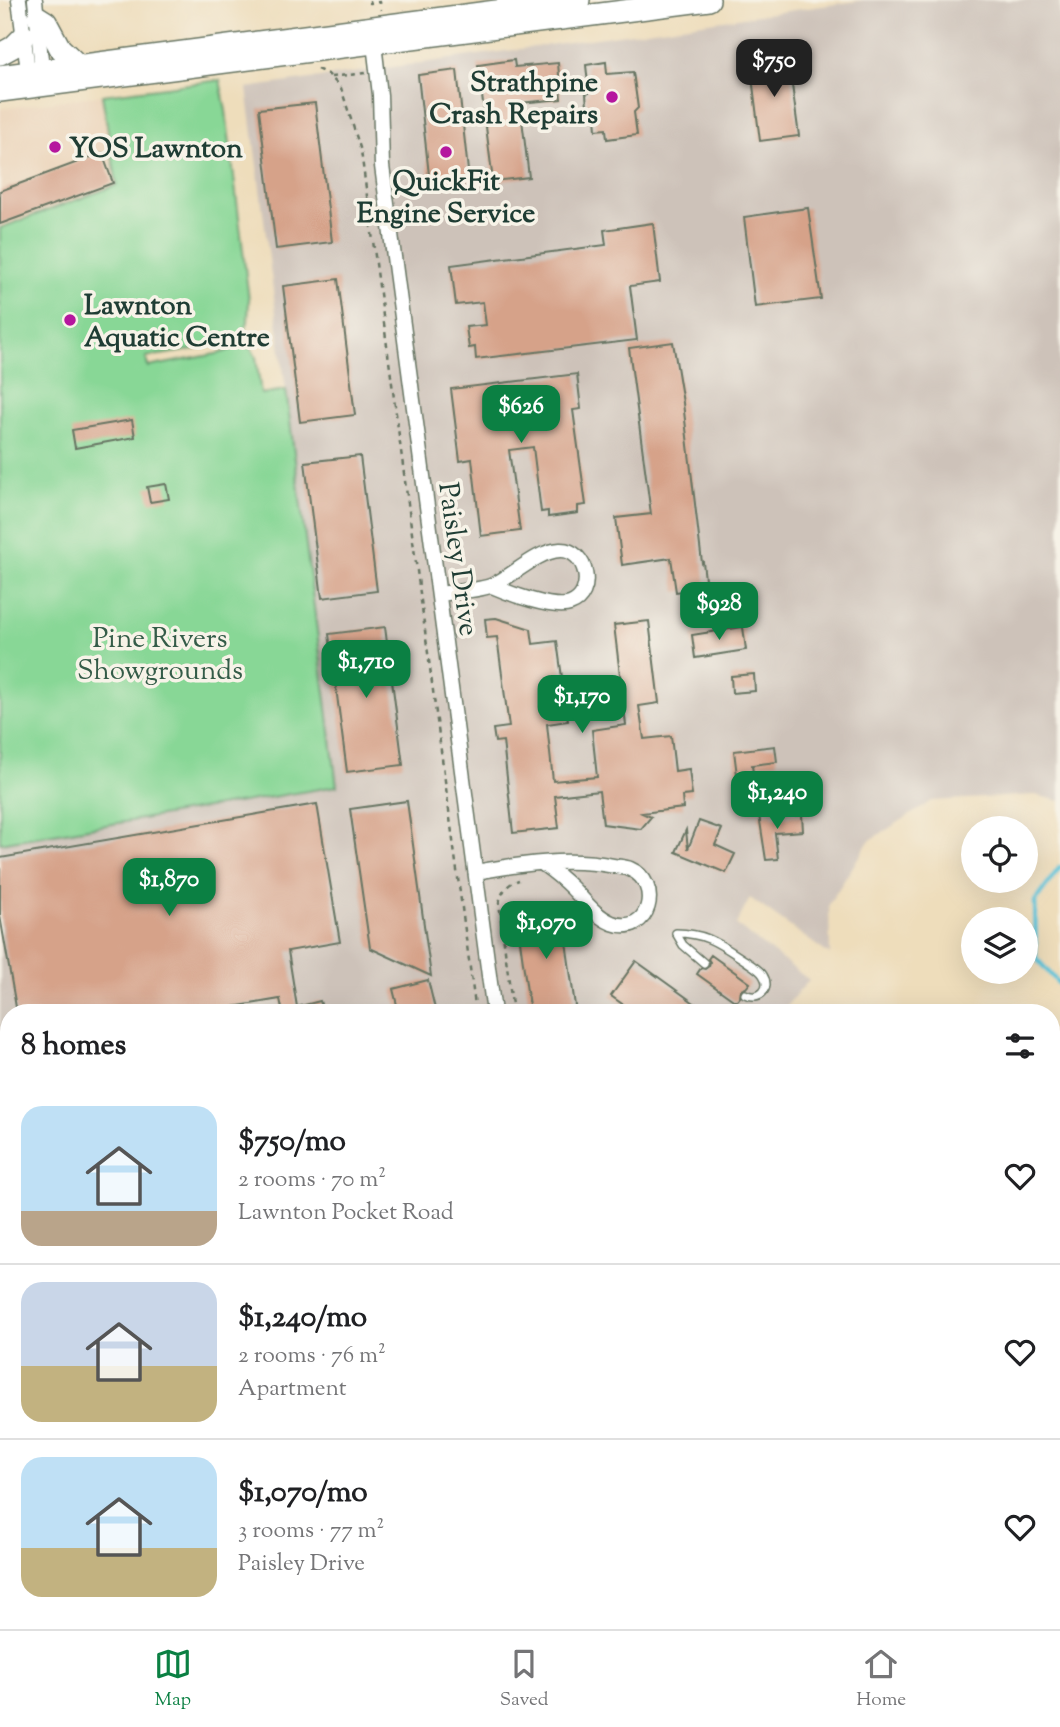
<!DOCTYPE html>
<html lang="en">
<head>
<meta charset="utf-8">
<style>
  body { margin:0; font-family:"Sorts Mill Goudy",serif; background:#f6f6f6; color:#202124; height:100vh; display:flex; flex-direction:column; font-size:26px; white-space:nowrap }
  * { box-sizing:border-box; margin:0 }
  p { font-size:23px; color:#757577 }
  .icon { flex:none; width:38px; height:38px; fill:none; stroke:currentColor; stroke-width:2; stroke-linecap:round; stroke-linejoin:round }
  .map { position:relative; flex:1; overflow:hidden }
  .panel { position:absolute; left:0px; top:1004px; width:1060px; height:625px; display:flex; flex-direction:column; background:#fff; border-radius:28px 28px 0 0; box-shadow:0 7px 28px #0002 }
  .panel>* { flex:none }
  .controls { position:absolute; left:961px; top:816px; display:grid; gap:14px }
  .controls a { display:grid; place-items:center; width:77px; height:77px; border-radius:50%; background:#fff; box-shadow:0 7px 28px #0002; font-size:35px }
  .price { position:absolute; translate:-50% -60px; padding:0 16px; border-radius:14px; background:#0b8043; color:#fff; font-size:23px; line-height:46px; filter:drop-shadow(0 2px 4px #0008) }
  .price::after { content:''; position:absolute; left:50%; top:42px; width:21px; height:16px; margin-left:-10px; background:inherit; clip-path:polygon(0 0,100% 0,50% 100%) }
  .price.active { background:#222; color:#fff }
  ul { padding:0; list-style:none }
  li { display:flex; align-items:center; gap:21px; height:175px; padding:0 21px }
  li+li { border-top:2px solid #e0e0e0 }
  li span { display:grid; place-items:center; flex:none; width:196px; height:140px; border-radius:21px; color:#555 }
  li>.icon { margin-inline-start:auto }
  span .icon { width:84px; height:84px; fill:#fffc; stroke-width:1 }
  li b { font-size:30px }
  h2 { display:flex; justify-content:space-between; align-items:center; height:84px; padding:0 21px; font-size:30px }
  .tab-bar { display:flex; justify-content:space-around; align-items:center; height:98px; border-top:2px solid #e0e0e0; background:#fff; font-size:19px; color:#757577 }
  .tab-bar a { display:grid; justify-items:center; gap:4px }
  .tab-bar .active { color:#0b8043 }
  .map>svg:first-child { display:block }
  .built { fill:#ebd3b8 }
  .industrial { fill:#cdc2b9 }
  .green { fill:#88d796; stroke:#548a65; stroke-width:2 }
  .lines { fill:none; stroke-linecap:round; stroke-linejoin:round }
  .stream { stroke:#5fc6dc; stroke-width:4.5 }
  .building { fill:#d6a289 }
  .lane-casing { stroke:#677563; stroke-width:10 }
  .street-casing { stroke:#677563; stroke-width:17 }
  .secondary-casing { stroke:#677563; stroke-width:24 }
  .path { stroke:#677563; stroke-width:2.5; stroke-dasharray:5 5; stroke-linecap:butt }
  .lane { stroke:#fff; stroke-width:7 }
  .street { stroke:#fff; stroke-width:14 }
  .secondary { stroke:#fff; stroke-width:21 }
  .poi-dot { fill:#b5179e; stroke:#f7f3e8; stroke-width:2.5 }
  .labels { text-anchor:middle; stroke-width:7; stroke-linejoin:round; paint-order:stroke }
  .poi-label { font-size:28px; font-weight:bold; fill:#1f3d34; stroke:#f7f3e8; text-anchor:start }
  .street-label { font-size:28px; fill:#1f3d34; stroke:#f7f3e8 }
  .park-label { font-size:28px; fill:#345c48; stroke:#f7f3e8 }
</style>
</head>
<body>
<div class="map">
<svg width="1060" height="1629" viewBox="0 0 1060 1629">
  <rect width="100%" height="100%" fill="#f7f3e8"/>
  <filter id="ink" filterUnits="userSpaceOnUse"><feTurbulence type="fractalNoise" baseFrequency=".0143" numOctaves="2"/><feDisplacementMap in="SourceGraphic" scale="14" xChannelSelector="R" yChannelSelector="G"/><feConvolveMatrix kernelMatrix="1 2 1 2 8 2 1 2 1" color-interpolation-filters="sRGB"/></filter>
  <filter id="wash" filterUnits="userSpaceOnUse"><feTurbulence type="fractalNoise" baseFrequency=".00686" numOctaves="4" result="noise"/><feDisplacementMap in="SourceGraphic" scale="28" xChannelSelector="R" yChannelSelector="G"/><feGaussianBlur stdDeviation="1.57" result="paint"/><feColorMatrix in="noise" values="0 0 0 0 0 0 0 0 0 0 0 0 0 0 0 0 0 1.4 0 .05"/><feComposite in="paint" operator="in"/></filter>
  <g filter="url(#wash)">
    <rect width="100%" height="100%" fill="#edb"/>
    <path class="built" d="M102,95l15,90 -117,43v-119z"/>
    <path class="industrial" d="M864,0h196v801l-25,-6 -103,6 -63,40 -40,63 1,51 -80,-57 -14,27 73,55 -29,33h-771v248l-9,-34v-384l337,-57 -90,-698z
      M9,1358v82l-9,-35v-45z
      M27,1621h695l-1,8h-692z"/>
    <path class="green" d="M220,80l6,31 23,189 -1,22 -3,7 -11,12 -42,9 -46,7 2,10 73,-14 19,-7h6l5,2 5,9 5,37 25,-4 51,396 -337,57v-615l117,-43 -15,-90z"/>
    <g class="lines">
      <path class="stream" d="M1060,867l-25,34 1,57 24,27
        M1052,1067l8,-1
        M0,1340l9,-1
        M817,1620l1,9"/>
    </g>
    <g id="blocks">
      <path class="building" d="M788,56l11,80 -39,5 -10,-80z
        M514,60l1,7 43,-4 3,36 -41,4 9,74 -36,4 -15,-116z
        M606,62l1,12 26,-2 5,36 -4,4 3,23 -30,4 -1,-10 -10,1 -1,-12h-7l-2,-24 3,-1 -3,-28z
        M457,70l12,110 -39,4 -12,-109z
        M315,103l17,139 -56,7 -17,-140z
        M102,153l11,30 -113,41v-33z
        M808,208l13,91 -66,8 -11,-90z
        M653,223l7,59 -30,4 7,54 -161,19 -1,-12 -6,1 -3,-21 20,-2 -3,-23 -27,3 -5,-40 155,-20 -2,-15z
        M338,279l17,136 -55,7 -17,-136z
        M673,342l10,61 19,160 1,-1 3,26 -30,4 -5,-34 -49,7 -6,-47 35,-4 -22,-166z
        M577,374l4,35 -8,1 13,95 -8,1v7l-30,4v-6l-7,1 -8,-65 -24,3 11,81 -39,5 -9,-77 -12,2 -9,-72z
        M132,420l3,17 -60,11 -3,-18z
        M360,456l17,135 -55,7 -17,-136z
        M166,484l3,15 -19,3 -3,-15z
        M496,618l35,11 2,15 24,-3 11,80 -21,3 6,57 44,-4 -5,-47 34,-5 -12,-100 35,-4 10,82 -20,3 5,33 27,-3 4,35 14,-2 3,26 -10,1 1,12 -41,5 9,4 -10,12 -38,-5 -4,-33 -44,5 4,32 -46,5 -10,-92 -8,1 -2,-13 16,-2 -12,-90 -10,1 -2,-19z
        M385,627l18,138 -56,7 -18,-138z
        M743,627l3,23 -51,8 -3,-23z
        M754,674l1,17 -23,2 -1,-17z
        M775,746l2,16 -25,3 1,8 -16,2 -3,-24z
        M407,801l24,175 -61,-28 -20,-139z
        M317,804l23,138 -52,9 9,56 23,-6 4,12h-41l-3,-14 -84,14h-179l-17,-97v-58z
        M772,813v4l30,-2 1,16 -28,2 3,26 -12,1 -7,-45z
        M699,821l23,8 -7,16 20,9 -9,19 -50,-21 10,-22 2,19z
        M561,906l15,107h-46l-14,-101z
        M711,955l39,28 -4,5 -5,2 -1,7 -4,5 -39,-28 4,-6 4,1 4,-3 1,-4 -2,-3z
        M636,961l72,52h-73l-24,-17z
        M428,980l8,33h-37l-6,-24z"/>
    </g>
  </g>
  <g filter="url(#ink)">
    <use href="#blocks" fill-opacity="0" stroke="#677563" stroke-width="2"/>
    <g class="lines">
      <g class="lane-casing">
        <path id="lane" d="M704,963l-21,-18 -7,-12c31,0 45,12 70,28 5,4 13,8 17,14 9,14 -4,26 -18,19"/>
      </g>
      <g class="street-casing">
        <path id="street" d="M19,0l8,63 7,15
          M35,0l8,79
          M373,35l7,60 2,71 112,847
          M440,594c12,-2 43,-4 53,-9 20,-9 44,-34 67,-35 28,-1 36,45 10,54 -16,6 -62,-11 -78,-18
          M476,872c45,-8 93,-15 138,-6 5,1 11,1 16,3 33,14 20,68 -18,54 -17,-7 -28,-23 -40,-35 -9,-9 -19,-17 -29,-24
          M1052,1562l8,3
          M311,1629l7,-9
          M575,1629l2,-9"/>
      </g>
      <g class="secondary-casing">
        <path id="secondary" d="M38,17l8,5 14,26 18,17
          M0,54l13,-7 11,-11
          M0,76l579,-76
          M0,91l709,-91"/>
      </g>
      <path class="path" d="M370,0v3l10,-1 1,8
        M317,69l11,5 13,14 20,63 115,862
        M331,77l35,-4
        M513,1013l-14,-110c3,-12 8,-19 20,-23
        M290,1629l6,-9"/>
      <use href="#lane" class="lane"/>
      <use href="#street" class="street"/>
      <use href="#secondary" class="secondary"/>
    </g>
  </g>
  <g class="poi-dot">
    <circle cx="612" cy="97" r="7"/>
    <circle cx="55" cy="147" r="7"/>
    <circle cx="446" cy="152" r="7"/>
    <circle cx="70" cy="320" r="7"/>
  </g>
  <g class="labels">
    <g class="poi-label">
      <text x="598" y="91" text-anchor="end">Strathpine<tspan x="598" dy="32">Crash Repairs</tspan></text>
      <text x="69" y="157">YOS Lawnton</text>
      <text x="446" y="190" text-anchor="middle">QuickFit<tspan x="446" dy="32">Engine Service</tspan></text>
      <text x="84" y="314">Lawnton<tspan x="84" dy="32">Aquatic Centre</tspan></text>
    </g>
    <g class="street-label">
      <text transform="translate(460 559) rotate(82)" y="10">Paisley Drive</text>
    </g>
    <g class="park-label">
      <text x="160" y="647">Pine Rivers<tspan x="160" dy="32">Showgrounds</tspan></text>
    </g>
  </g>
</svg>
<div class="controls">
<a><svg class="icon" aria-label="locate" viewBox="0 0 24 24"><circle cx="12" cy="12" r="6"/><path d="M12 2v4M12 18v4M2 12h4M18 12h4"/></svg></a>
<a><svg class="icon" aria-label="layers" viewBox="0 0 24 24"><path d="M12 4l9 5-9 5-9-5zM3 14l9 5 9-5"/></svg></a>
</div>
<b class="price active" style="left:774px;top:99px">$750</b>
<b class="price" style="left:521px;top:445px">$626</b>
<b class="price" style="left:719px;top:642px">$928</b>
<b class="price" style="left:366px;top:700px">$1,710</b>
<b class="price" style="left:582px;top:735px">$1,170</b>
<b class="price" style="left:777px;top:831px">$1,240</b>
<b class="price" style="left:169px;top:918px">$1,870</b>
<b class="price" style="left:546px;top:961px">$1,070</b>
<section class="panel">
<h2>8 homes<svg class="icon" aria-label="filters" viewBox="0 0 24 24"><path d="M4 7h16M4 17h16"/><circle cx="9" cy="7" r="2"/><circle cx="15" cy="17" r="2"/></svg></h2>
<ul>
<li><span style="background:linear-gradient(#bfe0f5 75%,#b9a48a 0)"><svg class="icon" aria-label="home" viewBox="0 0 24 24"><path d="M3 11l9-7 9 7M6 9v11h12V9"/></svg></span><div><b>$750/mo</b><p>2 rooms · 70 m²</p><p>Lawnton Pocket Road</p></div><svg class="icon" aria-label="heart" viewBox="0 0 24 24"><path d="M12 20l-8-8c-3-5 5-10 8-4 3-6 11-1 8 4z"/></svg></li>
<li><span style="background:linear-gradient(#c9d6e8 60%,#c2b280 0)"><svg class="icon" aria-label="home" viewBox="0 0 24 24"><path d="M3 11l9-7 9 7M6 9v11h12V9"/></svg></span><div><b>$1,240/mo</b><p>2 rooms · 76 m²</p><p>Apartment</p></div><svg class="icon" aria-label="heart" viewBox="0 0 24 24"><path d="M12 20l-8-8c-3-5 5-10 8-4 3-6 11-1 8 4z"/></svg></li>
<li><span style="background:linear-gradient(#bfe0f5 65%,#c2b280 0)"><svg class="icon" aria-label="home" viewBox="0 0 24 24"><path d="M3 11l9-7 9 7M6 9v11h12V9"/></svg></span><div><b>$1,070/mo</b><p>3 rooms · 77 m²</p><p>Paisley Drive</p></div><svg class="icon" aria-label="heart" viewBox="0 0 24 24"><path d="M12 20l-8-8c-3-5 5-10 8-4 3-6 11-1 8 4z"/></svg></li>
</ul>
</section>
</div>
<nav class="tab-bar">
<a class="active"><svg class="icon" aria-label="map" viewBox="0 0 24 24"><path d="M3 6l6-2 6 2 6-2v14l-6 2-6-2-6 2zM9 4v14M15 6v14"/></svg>Map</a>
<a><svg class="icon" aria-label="saved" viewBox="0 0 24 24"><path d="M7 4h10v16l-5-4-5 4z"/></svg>Saved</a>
<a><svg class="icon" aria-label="home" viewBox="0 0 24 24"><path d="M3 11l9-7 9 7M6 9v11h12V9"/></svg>Home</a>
</nav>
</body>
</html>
